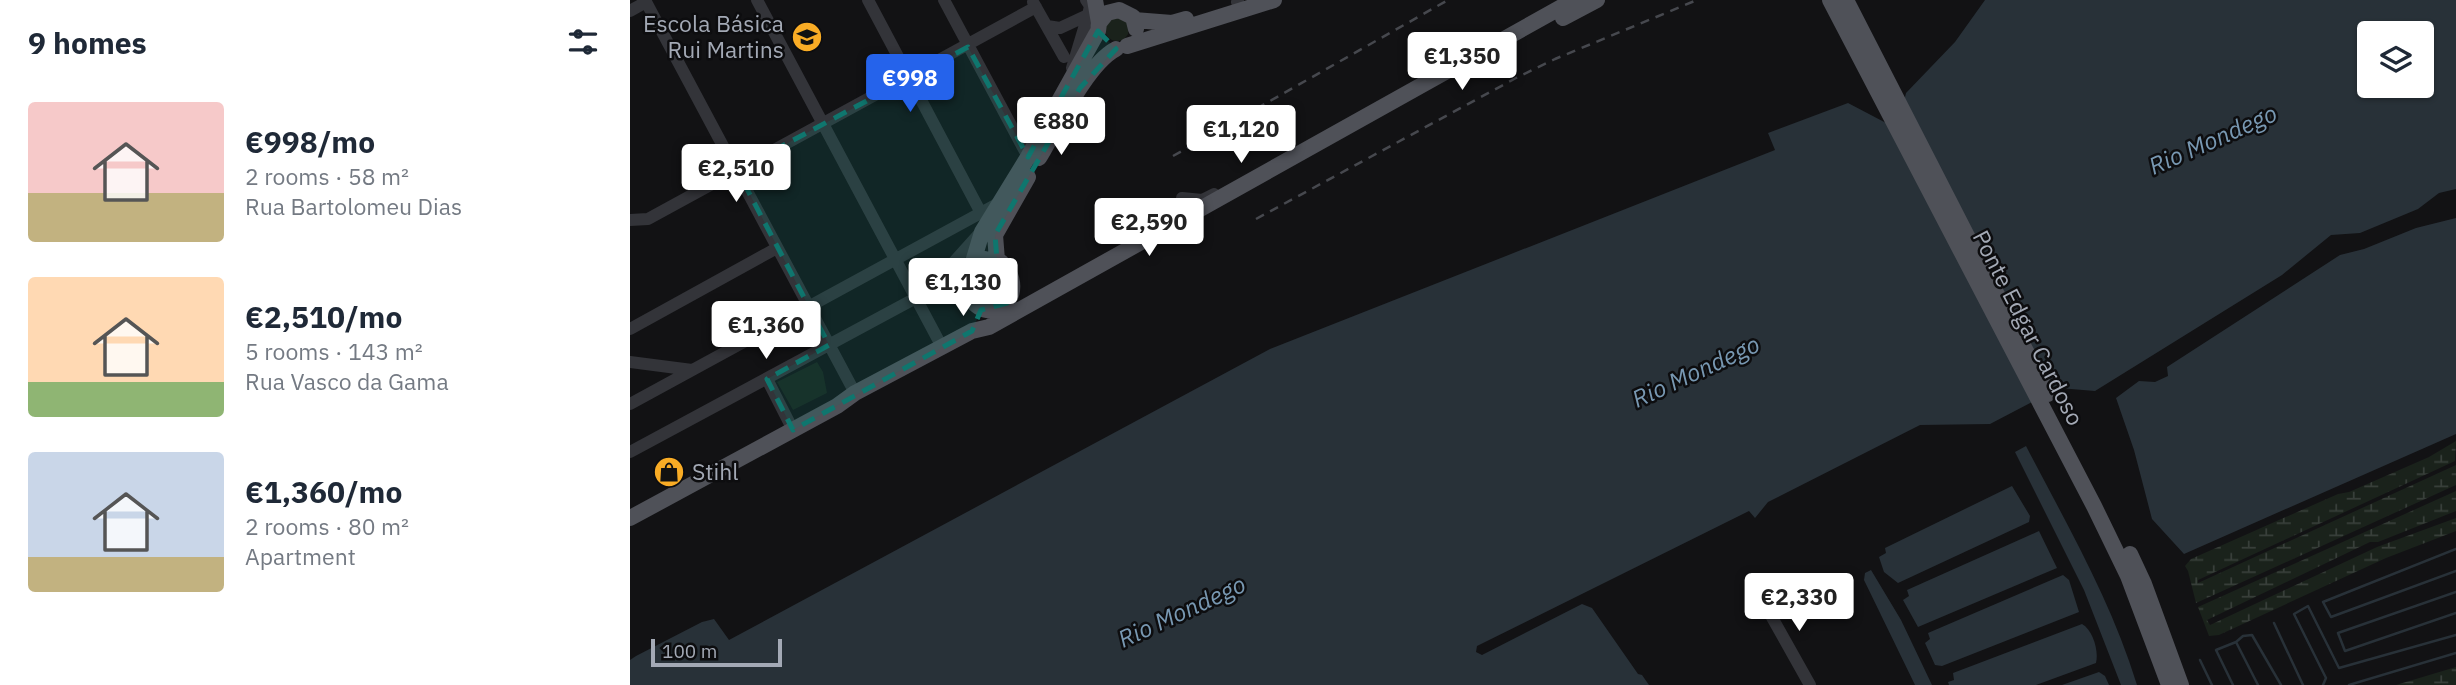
<!DOCTYPE html>
<html lang="en">
<head>
<meta charset="utf-8">
<style>
  body { margin:0; font-family:"IBM Plex Sans",sans-serif; background:#f6f6f7; color:#1f2937; height:100vh; display:flex; flex-direction:column; font-size:26px; white-space:nowrap }
  * { box-sizing:border-box; margin:0 }
  p { font-size:23px; color:#747a83 }
  .icon { flex:none; width:38px; height:38px; fill:none; stroke:currentColor; stroke-width:2; stroke-linecap:round; stroke-linejoin:round }
  .map { position:relative; flex:1; overflow:hidden }
  .drawer { display:flex; flex-direction:column; background:#fff; width:630px }
  .drawer>* { flex:none }
  .fabs { position:absolute; left:1727px; top:21px; display:grid; gap:14px }
  .fabs a { display:grid; place-items:center; width:77px; height:77px; border-radius:7px; background:#fff; box-shadow:0 2px 5px #0004; font-size:35px }
  .scale { position:absolute; left:21px; bottom:18px; width:131px; box-sizing:border-box; padding-left:7px; border:4px solid #a3a9b5; border-top:0; font-size:19px; line-height:24px; white-space:nowrap; color:#a3a9b5; -webkit-text-stroke:5px #0d0d0f; paint-order:stroke }
  .price { position:absolute; translate:-50% -60px; padding:0 16px; border-radius:7px; background:#fff; color:#222; font-size:23px; line-height:46px; filter:drop-shadow(0 2px 4px #0008) }
  .price::after { content:''; position:absolute; left:50%; top:42px; width:21px; height:16px; margin-left:-10px; background:inherit; clip-path:polygon(0 0,100% 0,50% 100%) }
  .price.selected { background:#2563eb; color:#fff }
  ul { padding:0; list-style:none }
  li { display:flex; align-items:center; gap:21px; height:175px; padding:0 28px }
  li span { display:grid; place-items:center; flex:none; width:196px; height:140px; border-radius:7px; color:#555 }
  li>.icon { margin-inline-start:auto }
  span .icon { width:84px; height:84px; fill:#fffc; stroke-width:1 }
  li b { font-size:30px }
  h2 { display:flex; justify-content:space-between; align-items:center; height:84px; padding:0 28px; font-size:30px }
  main { display:flex; flex:1; min-height:0 }
  .map>svg:first-child { display:block }
  .grass { fill:#1a221b }
  .wetland { fill:url(#wetland-marsh) }
  .water { fill:#283138; fill-rule:evenodd }
  .lines { fill:none; stroke-linecap:round; stroke-linejoin:round }
  .stream { stroke:#283138; stroke-width:2.5 }
  .minor { stroke:#333439; stroke-width:12 }
  .major { stroke:#4f5158; stroke-width:16 }
  .rail { stroke:#46484e; stroke-width:2.5; stroke-dasharray:9 7; stroke-linecap:butt }
  .marked { fill:#0f766e; fill-opacity:0.2; stroke:#0f766e; stroke-width:5; stroke-dasharray:14 9; stroke-linejoin:round }
  .labels { text-anchor:middle; stroke-width:5; stroke-linejoin:round; paint-order:stroke }
  .poi-label { font-size:23px; fill:#a3a9b5; stroke:#0d0d0f; text-anchor:end }
  .street-label { font-size:23px; fill:#a3a9b5; stroke:#0d0d0f }
  .water-label { font-size:24px; font-style:italic; fill:#7898b2; stroke:#0d0d0f }
</style>
</head>
<body>
<main>
<section class="drawer">
<h2>9 homes<svg class="icon" aria-label="filters" viewBox="0 0 24 24"><path d="M4 7h16M4 17h16"/><circle cx="9" cy="7" r="2"/><circle cx="15" cy="17" r="2"/></svg></h2>
<ul>
<li><span style="background:linear-gradient(#f6c9c9 65%,#c2b280 0)"><svg class="icon" aria-label="home" viewBox="0 0 24 24"><path d="M3 11l9-7 9 7M6 9v11h12V9"/></svg></span><div><b>€998/mo</b><p>2 rooms · 58 m²</p><p>Rua Bartolomeu Dias</p></div></li>
<li><span style="background:linear-gradient(#ffd9b3 75%,#8fb573 0)"><svg class="icon" aria-label="home" viewBox="0 0 24 24"><path d="M3 11l9-7 9 7M6 9v11h12V9"/></svg></span><div><b>€2,510/mo</b><p>5 rooms · 143 m²</p><p>Rua Vasco da Gama</p></div></li>
<li><span style="background:linear-gradient(#c9d6e8 75%,#c2b280 0)"><svg class="icon" aria-label="home" viewBox="0 0 24 24"><path d="M3 11l9-7 9 7M6 9v11h12V9"/></svg></span><div><b>€1,360/mo</b><p>2 rooms · 80 m²</p><p>Apartment</p></div></li>
</ul>
</section>
<div class="map">
<svg width="1826" height="685" viewBox="0 0 1826 685">
  <defs>
    <pattern id="wetland-marsh" width="20" height="14" patternUnits="userSpaceOnUse" patternTransform="scale(1.75)"><rect width="20" height="14" fill="#1a221b"/><path d="M1 5h8M5 5V1M11 12h8M15 12V8" fill="none" stroke="#383f3a"/></pattern>
  </defs>
  <rect width="100%" height="100%" fill="#121214"/>
  <path class="grass" d="M475 29a12 12 0 1 1 24 0a12 12 0 1 1-24 0Z
    M354,264c14,5 20,9 22,24l-8,12 -7,3 -12,-6 -8,-17 4,-10z
    M187,362l6,10 4,21 -34,17 -16,-28z"/>
  <path class="wetland" d="M1826,441l-1,20 -257,119v3l258,-118v20l-260,118 -8,-32 -3,-5 6,-7 147,-65 11,-2 80,-35z
    M1826,491v20l-78,31h-8l-163,78 3,5 167,-78 79,-29v13l-70,27 -167,77 -10,1 -11,-29z
    M1826,667v18h-60z"/>
  <path class="water" d="M1355,0h471v189l-17,4 -21,16 -58,24 -29,2 -49,40 -187,116 -36,-3 -69,36 -70,1 -152,77 -13,16 -6,-7 -272,135 -1,6 6,3 100,-51 10,4 46,66 4,1 7,10h-1019v-25l6,-4 66,-34 12,-3 15,21 541,-291 505,-199 -7,-17 80,-30 40,21 13,-10 5,-21 49,-51zM1740,33h52v53h-52z
    M1826,218v216l-272,120 -32,-35 -18,-69 -18,-52 23,-17 16,1 13,-6 -1,-9 173,-112 24,-6 52,-21z
    M1396,446c41,79 85,154 111,239h-16l-37,-95 -69,-138z
    M1382,486l18,30 -1,6 -131,61 -14,-11 -5,-15 7,-4 -1,-5z
    M1409,531l18,37 -139,59 -15,-27 6,-4 -2,-6z
    M1241,570l30,50 31,65h-17l-51,-105 1,-7z
    M1433,575l6,5 10,32 -137,54 -7,-1 -10,-22 5,-4 -2,-6z
    M1452,624c11,6 17,27 14,39l-60,22h-87l-1,-3 6,-2 -1,-7z
    M1469,672l6,4 4,9h-47z"/>
  <g class="lines">
    <path class="stream" d="M1826,549l-133,53 8,15 125,-46
      M1826,592l-118,41 7,18 111,-38
      M1644,623l29,62
      M1570,660l12,25
      M1603,685l-17,-35 20,-8
      M1628,685l-22,-43 7,-6 9,-1 29,50
      M1693,685l3,-7 -32,-64 14,-8 31,62 117,-33
      M1719,685l107,-32"/>
    <path class="minor" d="M15,0l210,393
      M127,0l185,347
      M238,0l113,213
      M314,0l84,157
      M403,2l31,55
      M607,2l1,-2
      M0,11l16,-9
      M417,26l13,2 28,-13
      M442,68l16,-53 2,-9 -4,-6
      M552,198l20,2 12,-6
      M0,220l18,-1 388,-212
      M0,329l147,-81
      M0,362l62,8
      M137,379l26,51
      M0,404l369,-201
      M0,452l297,-160 52,-58
      M1130,596l50,89"/>
    <path class="major" d="M1200,0l264,506 34,70 41,109
      M1216,0l202,394
      M933,18l34,-18
      M504,20l38,3 14,-4
      M469,23l8,-10 12,-3 14,7 3,12
      M497,46l147,-46
      M409,158c18,-30 48,-94 77,-109
      M355,259l16,3c32,33 -12,69 -32,34 -6,-10 -6,-17 -2,-27l6,-7z
      M367,260l-2,-25 33,-58
      M343,262l9,-30 46,-75 70,-126 1,-8 -4,-23
      M0,518l207,-112 18,-13 117,-62 17,-4 585,-327
      M1500,554l14,30 37,101"/>
    <path class="rail" d="M543,156l275,-156
      M626,219l260,-141 39,-19 142,-59"/>
  </g>
  <path class="marked" d="M468,31l18,18 -36,39 -85,147 2,25 16,24 -6,19 -26,7 -9,21 -179,99 -26,-51 62,-34 -92,-175 231,-123 60,110z"/>
  <defs>
    <g id="school-disc" transform="scale(1.575)"><circle r="9.5" fill="#f9ac25" stroke="#0d0d0f"/><path d="M0-5L7-2L0 1L-7-2ZM-4 1L0 2.5L4 1V4Q0 6-4 4Z" fill="#111"/></g>
    <g id="shop-disc" transform="scale(1.575)"><circle r="9.5" fill="#f9ac25" stroke="#0d0d0f"/><path d="M-5-2.5h2.3a2.7 3.5 0 0 1 5.4 0H5L5.5 6h-11ZM-1.5-2.5h3a1.5 2.3 0 0 0-3 0Z" fill="#111"/></g>
  </defs>
  <g fill-rule="evenodd">
    <use href="#school-disc" x="177" y="37"/>
    <use href="#shop-disc" x="39" y="472"/>
  </g>
  <g class="labels">
    <g class="poi-label">
      <text x="154" y="32">Escola Básica<tspan x="154" dy="26">Rui Martins</tspan></text>
      <text x="62" y="480" text-anchor="start">Stihl</text>
    </g>
    <g class="street-label">
      <text transform="translate(1398 328) rotate(63)" y="8">Ponte Edgar Cardoso</text>
    </g>
    <g class="water-label">
      <text transform="translate(1583 140) rotate(-24)" y="8">Rio Mondego</text>
      <text transform="translate(1066 372) rotate(-25)" y="8">Rio Mondego</text>
      <text transform="translate(552 612) rotate(-25)" y="8">Rio Mondego</text>
    </g>
  </g>
</svg>
<div class="fabs">
<a><svg class="icon" aria-label="layers" viewBox="0 0 24 24"><path d="M12 4l9 5-9 5-9-5zM3 14l9 5 9-5"/></svg></a>
</div>
<div class="scale">100 m</div>
<b class="price" style="left:832px;top:92px">€1,350</b>
<b class="price selected" style="left:280px;top:114px">€998</b>
<b class="price" style="left:431px;top:157px">€880</b>
<b class="price" style="left:611px;top:165px">€1,120</b>
<b class="price" style="left:106px;top:204px">€2,510</b>
<b class="price" style="left:519px;top:258px">€2,590</b>
<b class="price" style="left:333px;top:318px">€1,130</b>
<b class="price" style="left:136px;top:361px">€1,360</b>
<b class="price" style="left:1169px;top:633px">€2,330</b>
</div>
</main>
</body>
</html>
